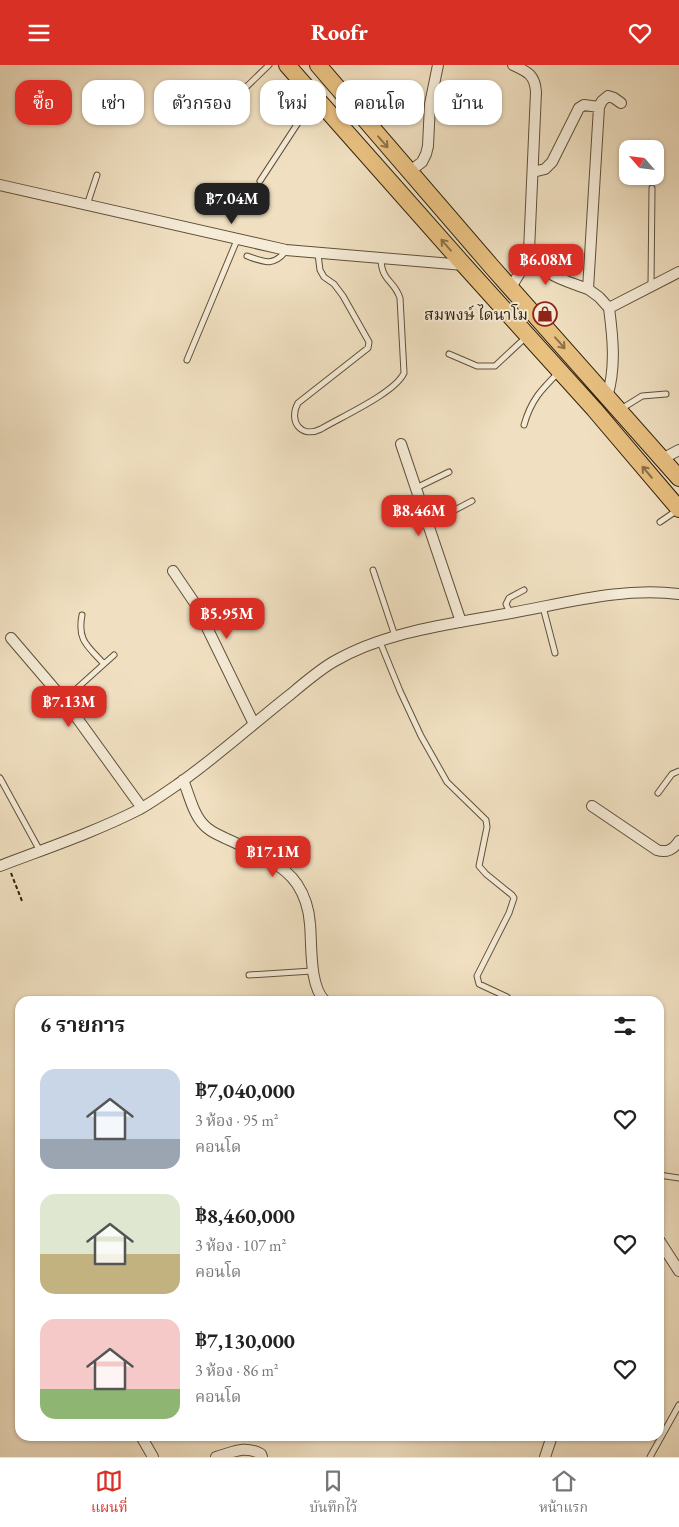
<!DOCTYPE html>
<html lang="th">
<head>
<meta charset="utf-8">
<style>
  body { margin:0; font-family:"EB Garamond","Noto Serif Thai",serif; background:#f6f6f6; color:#222; height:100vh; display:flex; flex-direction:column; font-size:19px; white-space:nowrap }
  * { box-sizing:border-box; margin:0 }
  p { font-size:16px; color:#767676 }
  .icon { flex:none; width:28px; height:28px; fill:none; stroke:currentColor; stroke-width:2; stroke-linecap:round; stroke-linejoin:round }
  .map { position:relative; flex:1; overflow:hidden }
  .sheet { position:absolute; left:15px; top:931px; width:649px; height:445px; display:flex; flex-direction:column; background:#fff; border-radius:15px; box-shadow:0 1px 4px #0004 }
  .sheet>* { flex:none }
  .guide { position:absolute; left:15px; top:15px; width:650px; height:45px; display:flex; gap:10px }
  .needle { width:32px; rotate:298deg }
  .buttons { position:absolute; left:619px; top:75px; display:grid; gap:10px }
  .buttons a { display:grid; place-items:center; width:45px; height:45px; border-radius:10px; background:#fff; box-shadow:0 1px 4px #0004; font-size:25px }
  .price { position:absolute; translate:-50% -42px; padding:0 11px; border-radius:10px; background:#d93025; color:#fff; font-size:16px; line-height:32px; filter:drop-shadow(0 1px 2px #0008) }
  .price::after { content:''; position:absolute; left:50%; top:30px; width:15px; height:11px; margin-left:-8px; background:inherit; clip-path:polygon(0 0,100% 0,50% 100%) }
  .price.active { background:#222; color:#fff }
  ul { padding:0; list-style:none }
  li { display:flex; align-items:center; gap:15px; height:125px; padding:0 25px }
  li span { display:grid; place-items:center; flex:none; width:140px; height:100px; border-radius:15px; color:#555 }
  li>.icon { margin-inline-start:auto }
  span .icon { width:60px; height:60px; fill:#fffc; stroke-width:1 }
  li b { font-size:21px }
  h2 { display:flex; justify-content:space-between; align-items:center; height:60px; padding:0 25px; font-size:21px }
  .tag { padding:0 18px; border-radius:15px; background:#fff; box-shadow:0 1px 4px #0004; font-size:18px; line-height:45px }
  .tag.active { background:#d93025; color:#fff }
  header { display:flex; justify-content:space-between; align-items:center; height:65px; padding:0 25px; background:#d93025; color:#fff; font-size:22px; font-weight:800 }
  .tab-bar { display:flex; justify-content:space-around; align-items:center; height:70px; border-top:1px solid #e0e0e0; background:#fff; font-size:14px; color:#767676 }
  .tab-bar a { display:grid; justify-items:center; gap:2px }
  .tab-bar .active { color:#d93025 }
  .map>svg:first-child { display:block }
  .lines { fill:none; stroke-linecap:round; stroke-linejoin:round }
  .service-casing { stroke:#5f5139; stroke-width:7 }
  .minor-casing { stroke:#5f5139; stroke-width:12 }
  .primary-casing { stroke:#2f210c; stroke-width:18 }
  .path { stroke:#2f210c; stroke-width:2; stroke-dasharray:4 2.5; stroke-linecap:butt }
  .service { stroke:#f5ebd7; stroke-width:5 }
  .minor { stroke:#f5ebd7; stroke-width:10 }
  .primary { stroke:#e8c080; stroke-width:16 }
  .oneway { stroke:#8c7046 }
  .labels { text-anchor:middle; stroke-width:4; stroke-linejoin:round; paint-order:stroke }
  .poi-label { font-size:16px; fill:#2f210c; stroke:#f5ebd7; text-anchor:end }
</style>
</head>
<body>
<header><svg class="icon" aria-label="menu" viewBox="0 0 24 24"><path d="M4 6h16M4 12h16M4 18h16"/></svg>Roofr<svg class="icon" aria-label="heart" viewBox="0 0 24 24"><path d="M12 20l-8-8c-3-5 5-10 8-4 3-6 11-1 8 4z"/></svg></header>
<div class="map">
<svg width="679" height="1392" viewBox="0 0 679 1392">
  <rect width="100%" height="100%" fill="#f0e0c1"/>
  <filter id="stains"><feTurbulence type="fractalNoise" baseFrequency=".004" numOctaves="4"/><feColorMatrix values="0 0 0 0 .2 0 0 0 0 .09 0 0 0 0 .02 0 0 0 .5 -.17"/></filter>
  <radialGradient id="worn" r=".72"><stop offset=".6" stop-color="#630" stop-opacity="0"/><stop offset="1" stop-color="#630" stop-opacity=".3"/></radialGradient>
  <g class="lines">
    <g class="service-casing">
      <path id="service" d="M350,34c14,-9 20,-9 36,-2
        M213,54l56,-54
        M369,56l23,-35
        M260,116l53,-81
        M87,140l10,-30
        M318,189l2,16 4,7 10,7 9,12 26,46 -1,6 -70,55c-10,18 3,36 23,26 20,-12 74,-36 83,-56l-4,-75c-6,-18 -19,-17 -19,-40
        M247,191c17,6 26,11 39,-5
        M651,220l1,-97
        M449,289l28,12h18l30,-28
        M187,295l50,-120
        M621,344l21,-13 24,-2
        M524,360c7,-25 17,-35 35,-53
        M416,423l33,-16
        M660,457l16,-11
        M428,459l44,-23
        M373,505l22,66
        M543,542l12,46
        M510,548l-4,-9 3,-6 15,-8
        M82,550c-5,26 6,31 22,49
        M380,577l20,49 21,45 26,46 39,38 1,7 -8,39 7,8 26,21 2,3 -5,15 -32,63 2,8 28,13 4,4
        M64,635l50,-45
        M0,713l40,73
        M658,728l14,-19 7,-3
        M249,910l63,-4
        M659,1110l20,3
        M650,1392l29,-52"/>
    </g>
    <g class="minor-casing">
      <path id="minor" d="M409,107l13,-10 4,-8 2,-8 2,-42 8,-39
        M533,107l12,-3 7,-7 27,-54 5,-3 15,2
        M0,120l286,65 178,15
        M529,186c16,26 32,28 59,38
        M511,222l13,-21 5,-15 7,-159c-1,-17 -8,-20 -23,-27
        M609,243l-10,-11 -11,-8 11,-182 3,-6 6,-5 6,2 7,5
        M607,332c9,-29 6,-59 2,-89l70,-36
        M401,379l60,178
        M662,394l17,-9
        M173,506l23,34 58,119
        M11,573l53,62 78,108
        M183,715c6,14 10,34 21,45 6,7 15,10 23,14 22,10 56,24 70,45 8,12 12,26 13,40 2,21 -1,62 15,77
        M592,741l65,44c10,3 16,0 22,-9
        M0,801c47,-18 95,-34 140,-57 14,-8 28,-18 41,-27 38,-27 73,-59 110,-88 13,-11 27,-23 42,-32 53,-31 118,-38 178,-49 55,-10 111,-26 168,-19
        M659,1175l20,31
        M141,1371l12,21
        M216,1392c18,-5 28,-12 45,-3l1,3
        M545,1392l7,-21"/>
    </g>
    <g class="primary-casing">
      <path id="primary" d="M287,0l177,200 130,144 85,100
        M318,0l174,202 187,211"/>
    </g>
    <path class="path" d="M11,808l11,28"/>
    <use href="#service" class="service"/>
    <use href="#minor" class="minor"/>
    <use href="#primary" class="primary"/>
  </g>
  <defs><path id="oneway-shaft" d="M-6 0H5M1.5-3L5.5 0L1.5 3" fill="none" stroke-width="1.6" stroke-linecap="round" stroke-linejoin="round" transform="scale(1.25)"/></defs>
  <g class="oneway">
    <use href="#oneway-shaft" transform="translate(383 77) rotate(49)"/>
    <use href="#oneway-shaft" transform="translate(446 180) rotate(-131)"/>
    <use href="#oneway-shaft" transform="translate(560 278) rotate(49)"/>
    <use href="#oneway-shaft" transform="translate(647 407) rotate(-130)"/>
  </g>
  <defs>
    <g id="shop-ring" transform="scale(1.25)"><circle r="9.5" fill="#f5ebd7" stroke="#8f2418" stroke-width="1.5"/><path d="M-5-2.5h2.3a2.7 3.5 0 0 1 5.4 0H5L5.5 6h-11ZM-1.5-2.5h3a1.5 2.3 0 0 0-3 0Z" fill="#8f2418"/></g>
  </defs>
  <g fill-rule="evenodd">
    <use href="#shop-ring" x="545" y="249"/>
  </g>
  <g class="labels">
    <g class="poi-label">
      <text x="528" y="255">สมพงษ์ ไดนาโม</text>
    </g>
  </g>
  <rect width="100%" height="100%" filter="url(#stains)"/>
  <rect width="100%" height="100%" fill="url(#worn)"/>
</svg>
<div class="buttons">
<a><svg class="needle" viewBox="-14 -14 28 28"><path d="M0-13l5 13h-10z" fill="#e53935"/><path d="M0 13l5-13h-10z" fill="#767676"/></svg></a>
</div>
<b class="price active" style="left:232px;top:160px">฿7.04M</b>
<b class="price" style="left:546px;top:221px">฿6.08M</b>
<b class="price" style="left:419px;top:472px">฿8.46M</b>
<b class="price" style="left:227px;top:575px">฿5.95M</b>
<b class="price" style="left:69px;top:663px">฿7.13M</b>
<b class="price" style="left:273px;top:813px">฿17.1M</b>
<div class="guide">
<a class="tag active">ซื้อ</a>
<a class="tag">เช่า</a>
<a class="tag">ตัวกรอง</a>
<a class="tag">ใหม่</a>
<a class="tag">คอนโด</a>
<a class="tag">บ้าน</a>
</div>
<section class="sheet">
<h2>6 รายการ<svg class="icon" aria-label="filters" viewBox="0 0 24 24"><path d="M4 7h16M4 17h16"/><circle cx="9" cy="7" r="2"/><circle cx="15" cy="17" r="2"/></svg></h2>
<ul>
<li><span style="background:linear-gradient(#c9d6e8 70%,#9aa5b1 0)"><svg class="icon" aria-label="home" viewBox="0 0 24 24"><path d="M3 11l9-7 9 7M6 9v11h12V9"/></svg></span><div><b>฿7,040,000</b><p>3 ห้อง · 95 m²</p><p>คอนโด</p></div><svg class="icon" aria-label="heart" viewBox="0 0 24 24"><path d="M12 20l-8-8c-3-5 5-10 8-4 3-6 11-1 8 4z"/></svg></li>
<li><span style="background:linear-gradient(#dfe7d0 60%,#c2b280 0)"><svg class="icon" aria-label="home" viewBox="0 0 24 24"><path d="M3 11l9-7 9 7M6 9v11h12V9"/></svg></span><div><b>฿8,460,000</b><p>3 ห้อง · 107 m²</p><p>คอนโด</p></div><svg class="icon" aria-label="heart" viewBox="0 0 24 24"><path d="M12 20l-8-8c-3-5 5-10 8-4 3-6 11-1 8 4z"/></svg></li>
<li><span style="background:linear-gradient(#f6c9c9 70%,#8fb573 0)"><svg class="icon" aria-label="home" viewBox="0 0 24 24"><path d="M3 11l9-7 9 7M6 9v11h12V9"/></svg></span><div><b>฿7,130,000</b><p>3 ห้อง · 86 m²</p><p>คอนโด</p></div><svg class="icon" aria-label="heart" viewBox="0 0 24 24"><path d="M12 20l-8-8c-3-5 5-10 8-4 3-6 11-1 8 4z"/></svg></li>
</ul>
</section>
</div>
<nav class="tab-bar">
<a class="active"><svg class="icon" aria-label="map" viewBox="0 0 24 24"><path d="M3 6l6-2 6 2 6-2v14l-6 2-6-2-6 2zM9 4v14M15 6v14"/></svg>แผนที่</a>
<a><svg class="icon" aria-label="saved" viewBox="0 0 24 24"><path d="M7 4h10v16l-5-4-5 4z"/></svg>บันทึกไว้</a>
<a><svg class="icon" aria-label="home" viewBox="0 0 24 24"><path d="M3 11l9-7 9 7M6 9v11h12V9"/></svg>หน้าแรก</a>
</nav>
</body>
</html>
